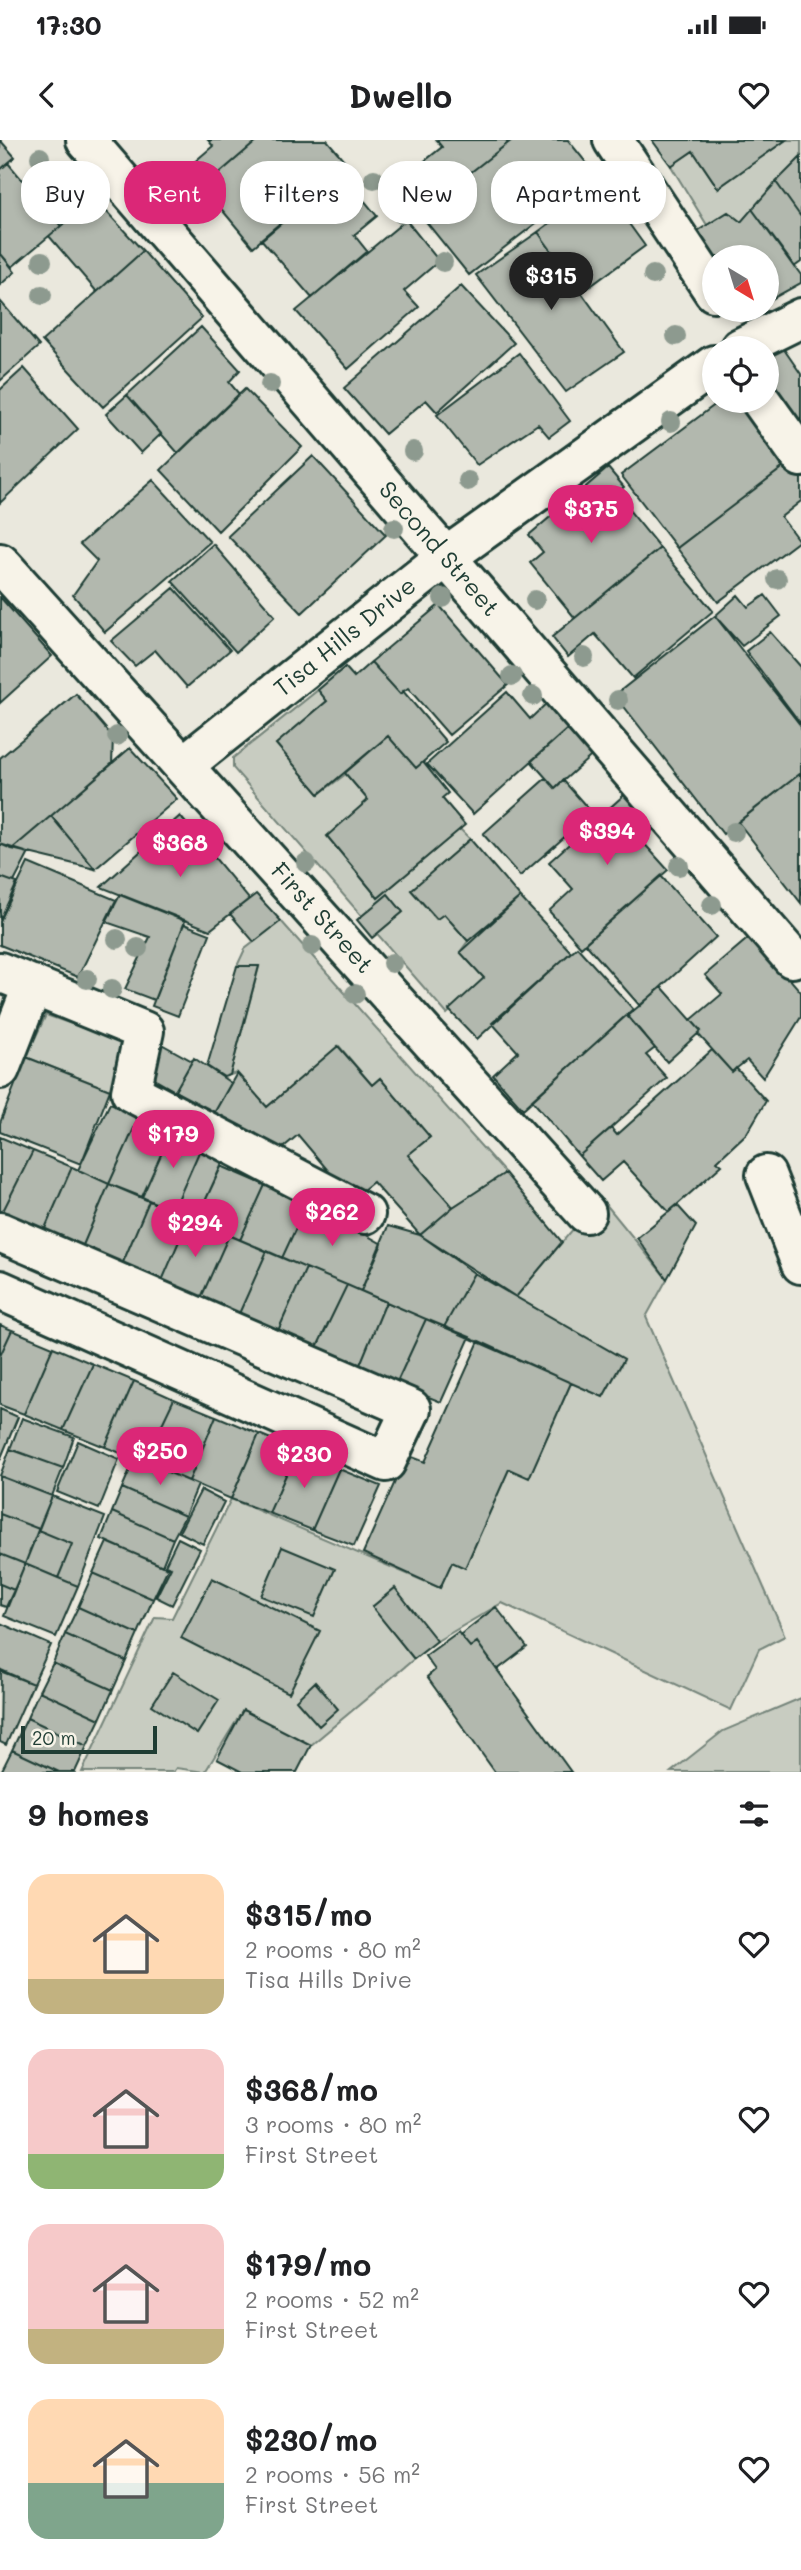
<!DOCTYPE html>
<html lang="en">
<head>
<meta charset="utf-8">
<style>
  body { margin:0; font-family:Mali,sans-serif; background:#f2f2f2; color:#202124; height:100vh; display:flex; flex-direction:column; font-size:26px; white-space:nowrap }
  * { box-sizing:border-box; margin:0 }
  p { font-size:23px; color:#757577 }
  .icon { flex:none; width:38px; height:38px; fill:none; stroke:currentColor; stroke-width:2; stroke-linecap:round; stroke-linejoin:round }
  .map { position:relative; height:1632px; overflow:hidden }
  .panel { display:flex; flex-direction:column; background:#fff; flex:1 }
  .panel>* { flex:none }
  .banner { position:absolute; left:21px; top:21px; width:760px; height:63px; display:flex; gap:14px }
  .needle { width:46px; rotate:142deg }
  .fabs { position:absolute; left:702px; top:105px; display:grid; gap:14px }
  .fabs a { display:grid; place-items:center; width:77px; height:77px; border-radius:50%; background:#fff; box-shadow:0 4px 10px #0003; font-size:35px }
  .scale { position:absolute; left:21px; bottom:18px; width:136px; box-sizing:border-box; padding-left:7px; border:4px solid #1f3d34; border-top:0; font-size:19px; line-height:24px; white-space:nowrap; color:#1f3d34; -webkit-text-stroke:5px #f7f3e8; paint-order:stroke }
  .price { position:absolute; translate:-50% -60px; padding:0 16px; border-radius:24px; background:#db2777; color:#fff; font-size:23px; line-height:46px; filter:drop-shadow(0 2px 4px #0008) }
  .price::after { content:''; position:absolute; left:50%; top:42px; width:21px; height:16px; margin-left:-10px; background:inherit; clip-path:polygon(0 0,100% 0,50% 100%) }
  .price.active { background:#222; color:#fff }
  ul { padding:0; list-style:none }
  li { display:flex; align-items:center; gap:21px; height:175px; padding:0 28px }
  li span { display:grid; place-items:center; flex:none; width:196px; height:140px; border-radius:21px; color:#555 }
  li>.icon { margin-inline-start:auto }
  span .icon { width:84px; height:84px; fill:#fffc; stroke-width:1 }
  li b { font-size:30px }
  h2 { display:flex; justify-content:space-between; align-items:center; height:84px; padding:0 28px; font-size:30px }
  .pill { padding:0 24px; border-radius:28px; background:#fff; box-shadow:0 4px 10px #0003; font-size:24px; line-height:63px }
  .pill.active { background:#db2777; color:#fff }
  .status { display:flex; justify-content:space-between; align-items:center; height:49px; padding:0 35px; background:#fff; direction:ltr }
  .status svg { height:19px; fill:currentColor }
  header { display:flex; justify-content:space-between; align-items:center; height:91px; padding:0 28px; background:#fff; font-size:32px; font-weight:700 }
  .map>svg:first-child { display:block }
  .green { fill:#c8ccc1; stroke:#74847a; stroke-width:2 }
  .building { fill:#b2b8ae; stroke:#1f3d34; stroke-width:2 }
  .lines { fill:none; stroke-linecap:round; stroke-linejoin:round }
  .minor-casing { stroke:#1f3d34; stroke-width:44 }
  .minor { stroke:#f7f3e8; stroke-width:38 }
  .tree { fill:#8d9a8f }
  .labels { text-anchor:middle; stroke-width:7; stroke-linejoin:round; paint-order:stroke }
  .street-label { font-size:24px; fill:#1f3d34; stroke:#f7f3e8 }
</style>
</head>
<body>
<div class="status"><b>17:30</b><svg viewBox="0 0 49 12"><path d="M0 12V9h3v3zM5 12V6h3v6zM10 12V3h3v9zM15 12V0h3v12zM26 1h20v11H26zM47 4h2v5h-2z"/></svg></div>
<header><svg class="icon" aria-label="back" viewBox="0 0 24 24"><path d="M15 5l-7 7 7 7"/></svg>Dwello<svg class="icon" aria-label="heart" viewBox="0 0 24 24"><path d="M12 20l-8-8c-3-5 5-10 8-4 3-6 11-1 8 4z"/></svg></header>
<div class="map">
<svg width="801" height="1632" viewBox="0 0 801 1632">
  <rect width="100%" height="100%" fill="#eae8dd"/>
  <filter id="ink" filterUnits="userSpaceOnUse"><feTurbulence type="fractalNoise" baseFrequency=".0143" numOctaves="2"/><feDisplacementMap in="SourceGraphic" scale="14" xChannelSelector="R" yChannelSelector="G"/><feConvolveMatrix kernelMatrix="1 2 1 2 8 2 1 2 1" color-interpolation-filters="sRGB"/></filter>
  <g filter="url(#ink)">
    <path class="green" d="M786,0h15v17l-60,65 -13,-10 -21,13 -36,-59 22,-15 25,37z
      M318,550l9,11 -51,43 43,50 27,-20 22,26 -41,36 51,62 82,-69 10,10 -59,51 25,29 8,-5 24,27 -8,11 24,26 -37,36 -214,-246v-10z
      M281,781l224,252 -52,34 -45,-52 22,-18 -50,-59 -8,7 -33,-39 -72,61 -30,-34 -7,2 29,-108 -22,-1 8,-17z
      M46,875l83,29 -19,46 -84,-33z
      M600,1057l67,82 -21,38 139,319 -26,13 -28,61 -229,-107 -65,38 -42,-53 -22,19 41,52 -103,86 -68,-35 -38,62 -29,-4 -3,4h-91l73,-155 17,1 59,-119 209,89 12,-26 13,6 44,-99 20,8 42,-94 32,14 21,-37 -108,-63z
      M801,1558v74h-130l52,-41z"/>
    <path class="building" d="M0,0l15,17 -15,13z
      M208,0h50l-65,56 -15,-20 35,-30z
      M258,0h69l22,26 -96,81 -50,-60z
      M436,0h69l3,3 -89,70 -23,-29 46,-37z
      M512,0h56l29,36 -128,99 -50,-62z
      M652,0h134l-68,48 -25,-37 -22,15z
      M801,17v60l-25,-35z
      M8,23l53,63 -49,41 -12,-14v-83z
      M341,32l36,44 -23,19 13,16 -55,47 -51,-59z
      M776,42l25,35v45l-7,5 -42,-58z
      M601,45l44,61 -64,47 -43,-61z
      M94,58l49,53 -46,41 -48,-56z
      M752,69l49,66v8l-31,17h-4v-43h-52l-18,-25 32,-20 13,10z
      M406,80l33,41 -35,30 15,16 -71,62 -52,-58z
      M538,92l86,120 -58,40 -90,-117z
      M143,111l59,67 -99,89 -61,-66z
      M0,113l15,19 -15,13z
      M461,146l53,57 -77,69 -11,-12 -41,34 -41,-46z
      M0,161l39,45 -39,35z
      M201,187l39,43 -11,12 10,12 -61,59 -51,-58z
      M783,208l18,26v63l-35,-49v-28z
      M519,213l51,68 -21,16 -11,-13 -61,41 -40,-50z
      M24,228l54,61 -78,74v-113z
      M245,249l57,58 -84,84 -57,-61z
      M127,255l34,39 -20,19 -35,-39z
      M720,261h23l46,62 -112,85 -56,-73z
      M313,316l73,79 -84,78 -74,-77z
      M789,323l12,15v23l-20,16 18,24 -81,61 -41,-54z
      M608,328l16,19 -8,7 44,54 -85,70 -45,-55 13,-11 -14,-17z
      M153,340l57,62 -105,90 -32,-37 24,-34 -17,-17z
      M213,404l62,72 -39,36 -64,-71z
      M660,408l53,63 -80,67 -38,-44 -27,23 -16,-20z
      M174,448l56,62 -43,37 -32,-37 -20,16 -24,-25z
      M738,455l10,12 17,-12 16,21 -39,30 -27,-30z
      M0,457l52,59 -52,47z
      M439,465l69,80 -59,50 -41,-47 -8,6 -29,-32z
      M715,476l86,110v47l-78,61 -108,-139z
      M770,492l31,35v57l-55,-73z
      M371,522l29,32 3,-3 43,51 -30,26 -28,-32 -69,58 -43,-50 51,-43 -9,-11 27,-23 9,10z
      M507,552l23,27 21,-20 22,25 -100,90 -46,-50z
      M76,554l37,43 -1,27 -100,85 -12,-5v-86z
      M573,584l24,27 -42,37 -24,-27z
      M388,596l28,32 7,-6 25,31 -6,5 23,27 -87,73 -51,-62 41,-36 -23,-27z
      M130,608l47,51 -82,70 -44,-53z
      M801,633v130l-63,-81z
      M546,638l9,10 8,-8 29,33 -72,63 -37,-42z
      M633,647l30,34 -22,19 27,30 -87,77 -32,-36 24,-22 -24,-27z
      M51,676l44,53 -83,-20z
      M180,676l69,83 -39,31 -109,-43z
      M470,699l50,58 -52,44 -24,-27 -7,5 -26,-29z
      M0,704l29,9 -15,29 -14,-5z
      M28,723l88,37 -38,77 -78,-32v-24z
      M661,736l55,61 -76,69 -55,-63z
      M0,737l17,6 -17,37z
      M256,754l25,27 -27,21 -24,-28z
      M388,754l15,18 -31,26 -15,-18z
      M120,755l65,26 -31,79 -29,-11 25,-52 -44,-15z
      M520,757l51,55 -94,87 -28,-29 35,-32 -24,-26z
      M184,784l26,10 -32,82 -26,-10z
      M752,795l49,57v25l-38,61 -16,-18 -15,12 -34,-38 3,-3 -10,-11 31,-26 -17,-19z
      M577,807l56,62 -110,100 -30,-34 25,-23 -26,-29z
      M237,826h22l-29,109 -6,2 -17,-11z
      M662,847l39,44 -34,31 -40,-46z
      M627,875l28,33 -9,7 21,23 -88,78 -47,-56z
      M156,901l36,20 -17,30 -35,-20z
      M338,906l34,39 8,-7 50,59 -22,18 45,52 -33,28 -47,-53 -21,17 -54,-64 -26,22 -59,-42 24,-42 30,34z
      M712,910l20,22 4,-4 30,33 -19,32 -30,28 5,4 -53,47 -46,-50 -22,19 -22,-25 32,-28 6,7z
      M26,917l84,33 -29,74 -81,-32v-9z
      M194,918l37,25 -18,32 -38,-24z
      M110,963l30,12 -31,69 -31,-14z
      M140,975l32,15 -30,67 -33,-13z
      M172,990l31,13 -30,68 -31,-14z
      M0,997l33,14 -32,64h-1z
      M203,1003l24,11 -31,67 -23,-10z
      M33,1011l39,16 -29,66 -42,-18z
      M221,1026l44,19 -25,55 -44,-19z
      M72,1027l37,17 -28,66 -38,-17z
      M505,1033l57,69 -46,55 -96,-62 33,-28z
      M109,1044l40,17 -28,66 -40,-17z
      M265,1045l43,17 -26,56 -42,-18z
      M149,1061l40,17 -28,65 -40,-16z
      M308,1062l74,42 -21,47 -79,-33z
      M677,1065l19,21 -29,53 -30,-41z
      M189,1078l40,17 -29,65 -39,-17z
      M388,1086l32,9 54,38 -30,54 -83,-36z
      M229,1095l38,16 -29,65 -38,-16z
      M267,1111l39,17 -29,65 -39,-17z
      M306,1128l41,17 -31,64 -39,-16z
      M474,1133l150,86 -21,38 -159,-70z
      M347,1145l39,17 -27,65 -43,-18z
      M386,1162l40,17 -30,65 -37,-17z
      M426,1179l44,18 -29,65 -45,-18z
      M0,1185l12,5 -12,26z
      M12,1190l41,17 -29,67 -24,-9v-49z
      M479,1201l92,42 -42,95 -20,-9 -44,99 -13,-6 -12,26 -77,-35 44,-98 18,7z
      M53,1207l40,17 -30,66 -39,-16z
      M93,1224l41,17 -29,66 -42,-17z
      M134,1241l40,18 -30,63 -39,-15z
      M174,1259l42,17 -27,65 -45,-19z
      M0,1269l18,8 -18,43z
      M216,1276l43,18 -28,65 -42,-18z
      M22,1278l52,19 -11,31 -53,-19z
      M259,1294l38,16 -28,63 -38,-14z
      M78,1301l41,18 -20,50 -42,-17z
      M10,1309l53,19 -11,28 -52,-20z
      M297,1310l42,19 -27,61 -43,-17z
      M135,1318l63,27 -13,31 -63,-28z
      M339,1329l42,17 -27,60 -42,-16z
      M0,1336l52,20 -13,33 -39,-15z
      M122,1348l63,28 -12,23 -61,-27z
      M201,1350l23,12 -21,42 -24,-12z
      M52,1356l53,21 -27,69 -20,-8 14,-34 -34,-14z
      M112,1372l61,27 -11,27 -61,-27z
      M0,1374l39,15 -14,35 -25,-10z
      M38,1390l34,14 -14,34 -33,-14z
      M178,1398l22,11 -28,56 -16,-8 15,-30 -6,-2z
      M107,1402l61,26 -15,31 -60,-26z
      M282,1407l53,22 -21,48 -53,-21z
      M0,1414l25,10 -11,26 -14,-6z
      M25,1424l53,22 -22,51 -52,-21z
      M93,1433l60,26 -15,35 -60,-27z
      M212,1438l108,53 -31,62 -108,-55z
      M0,1444l14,6 -8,17 -6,-2z
      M395,1448l42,53 -23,18 -42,-52z
      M78,1467l60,27 -12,27 -61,-27z
      M496,1467l31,40 -30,23 -20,-28 -7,5 -10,-12z
      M0,1483l51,22 -18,39 -33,-13z
      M458,1492l12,15 7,-5 94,130h-76l-68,-95 8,-7 -10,-14z
      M65,1494l61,27 -13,29 -60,-27z
      M53,1523l60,27 -13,29 -61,-28z
      M1,1530l32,14 -27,61 -6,-3z
      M173,1532l46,28 -22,34 -45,-29z
      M315,1542l23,27 -19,17 -23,-26z
      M39,1551l61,28 -13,27 -60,-28z
      M243,1570l68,35 -14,27h-55l-25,-13z
      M27,1578l60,28 -12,26h-16l-47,-22z
      M12,1610l47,22h-58z"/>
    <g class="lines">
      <g class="minor-casing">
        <path id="minor" d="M86,0l706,818
          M613,0l101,152
          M740,208l61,-30
          M761,261l40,56
          M0,423l586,650
          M184,625l262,-208 268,-192
          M0,832l144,59 -13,61 234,122
          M0,929l33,-84
          M766,1035l35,89
          M0,1092l411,177 -25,53 -386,-172"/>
      </g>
      <use href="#minor" class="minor"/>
    </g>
    <g class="tree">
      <circle cx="40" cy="17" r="10"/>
      <circle cx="374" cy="39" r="10"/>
      <circle cx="66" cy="47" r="10"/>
      <circle cx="402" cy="74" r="10"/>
      <circle cx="42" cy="121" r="10"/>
      <circle cx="443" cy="122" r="10"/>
      <circle cx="653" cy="135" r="10"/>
      <circle cx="42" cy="155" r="10"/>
      <circle cx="676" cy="196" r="10"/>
      <circle cx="270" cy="244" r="10"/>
      <circle cx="671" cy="282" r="10"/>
      <circle cx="413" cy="311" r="10"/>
      <circle cx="468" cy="341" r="10"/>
      <circle cx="394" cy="388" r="10"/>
      <circle cx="777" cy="439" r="10"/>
      <circle cx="443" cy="458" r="10"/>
      <circle cx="535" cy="460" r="10"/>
      <circle cx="584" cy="517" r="10"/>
      <circle cx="512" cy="536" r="10"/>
      <circle cx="533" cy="556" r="10"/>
      <circle cx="618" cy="560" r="10"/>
      <circle cx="117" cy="596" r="10"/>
      <circle cx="734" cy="692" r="10"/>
      <circle cx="306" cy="723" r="10"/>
      <circle cx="679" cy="726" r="10"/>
      <circle cx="712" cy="765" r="10"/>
      <circle cx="117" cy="799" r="10"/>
      <circle cx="312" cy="806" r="10"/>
      <circle cx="138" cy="808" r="10"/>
      <circle cx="392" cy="823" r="10"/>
      <circle cx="87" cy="839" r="10"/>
      <circle cx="112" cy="849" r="10"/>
      <circle cx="355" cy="854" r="10"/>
    </g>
  </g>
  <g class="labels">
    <g class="street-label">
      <text transform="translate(439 409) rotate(49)" y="8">Second Street</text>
      <text transform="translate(345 497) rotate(-39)" y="8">Tisa Hills Drive</text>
      <text transform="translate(322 778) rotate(48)" y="8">First Street</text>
    </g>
  </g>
</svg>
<div class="fabs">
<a><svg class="needle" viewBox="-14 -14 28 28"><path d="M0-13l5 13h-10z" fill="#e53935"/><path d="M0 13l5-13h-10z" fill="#757577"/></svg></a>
<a><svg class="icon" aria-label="locate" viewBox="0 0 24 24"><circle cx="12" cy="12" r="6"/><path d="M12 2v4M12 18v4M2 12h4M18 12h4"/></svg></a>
</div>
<div class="scale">20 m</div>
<b class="price active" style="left:551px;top:172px">$315</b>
<b class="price" style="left:591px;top:405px">$375</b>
<b class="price" style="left:607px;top:727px">$394</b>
<b class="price" style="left:180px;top:739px">$368</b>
<b class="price" style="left:173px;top:1030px">$179</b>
<b class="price" style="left:332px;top:1108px">$262</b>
<b class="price" style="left:195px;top:1119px">$294</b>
<b class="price" style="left:160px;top:1347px">$250</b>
<b class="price" style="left:304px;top:1350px">$230</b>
<div class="banner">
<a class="pill">Buy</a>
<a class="pill active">Rent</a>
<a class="pill">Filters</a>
<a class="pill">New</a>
<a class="pill">Apartment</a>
</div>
</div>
<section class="panel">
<h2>9 homes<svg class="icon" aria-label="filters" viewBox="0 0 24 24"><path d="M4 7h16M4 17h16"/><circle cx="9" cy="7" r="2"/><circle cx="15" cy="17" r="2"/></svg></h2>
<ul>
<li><span style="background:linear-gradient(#ffd9b3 75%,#c2b280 0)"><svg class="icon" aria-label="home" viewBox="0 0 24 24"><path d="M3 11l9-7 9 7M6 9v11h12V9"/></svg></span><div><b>$315/mo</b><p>2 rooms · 80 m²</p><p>Tisa Hills Drive</p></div><svg class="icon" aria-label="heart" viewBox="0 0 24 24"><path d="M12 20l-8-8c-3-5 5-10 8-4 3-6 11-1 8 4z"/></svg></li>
<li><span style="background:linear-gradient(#f6c9c9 75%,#8fb573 0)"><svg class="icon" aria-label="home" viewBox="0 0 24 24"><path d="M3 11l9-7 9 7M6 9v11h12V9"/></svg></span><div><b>$368/mo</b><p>3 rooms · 80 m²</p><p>First Street</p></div><svg class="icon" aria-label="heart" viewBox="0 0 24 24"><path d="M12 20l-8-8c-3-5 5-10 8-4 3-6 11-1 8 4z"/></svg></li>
<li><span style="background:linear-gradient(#f6c9c9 75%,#c2b280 0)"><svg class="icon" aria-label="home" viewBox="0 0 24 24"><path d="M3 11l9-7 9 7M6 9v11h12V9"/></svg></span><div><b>$179/mo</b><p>2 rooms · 52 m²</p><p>First Street</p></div><svg class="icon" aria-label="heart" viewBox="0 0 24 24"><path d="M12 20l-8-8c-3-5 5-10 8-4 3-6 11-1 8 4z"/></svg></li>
<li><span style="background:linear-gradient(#ffd9b3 60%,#7fa58c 0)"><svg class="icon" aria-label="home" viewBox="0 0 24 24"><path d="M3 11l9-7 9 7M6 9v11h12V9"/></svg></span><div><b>$230/mo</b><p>2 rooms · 56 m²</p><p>First Street</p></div><svg class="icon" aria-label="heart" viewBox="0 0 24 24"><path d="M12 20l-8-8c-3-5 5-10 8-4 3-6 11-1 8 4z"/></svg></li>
</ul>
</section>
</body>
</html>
